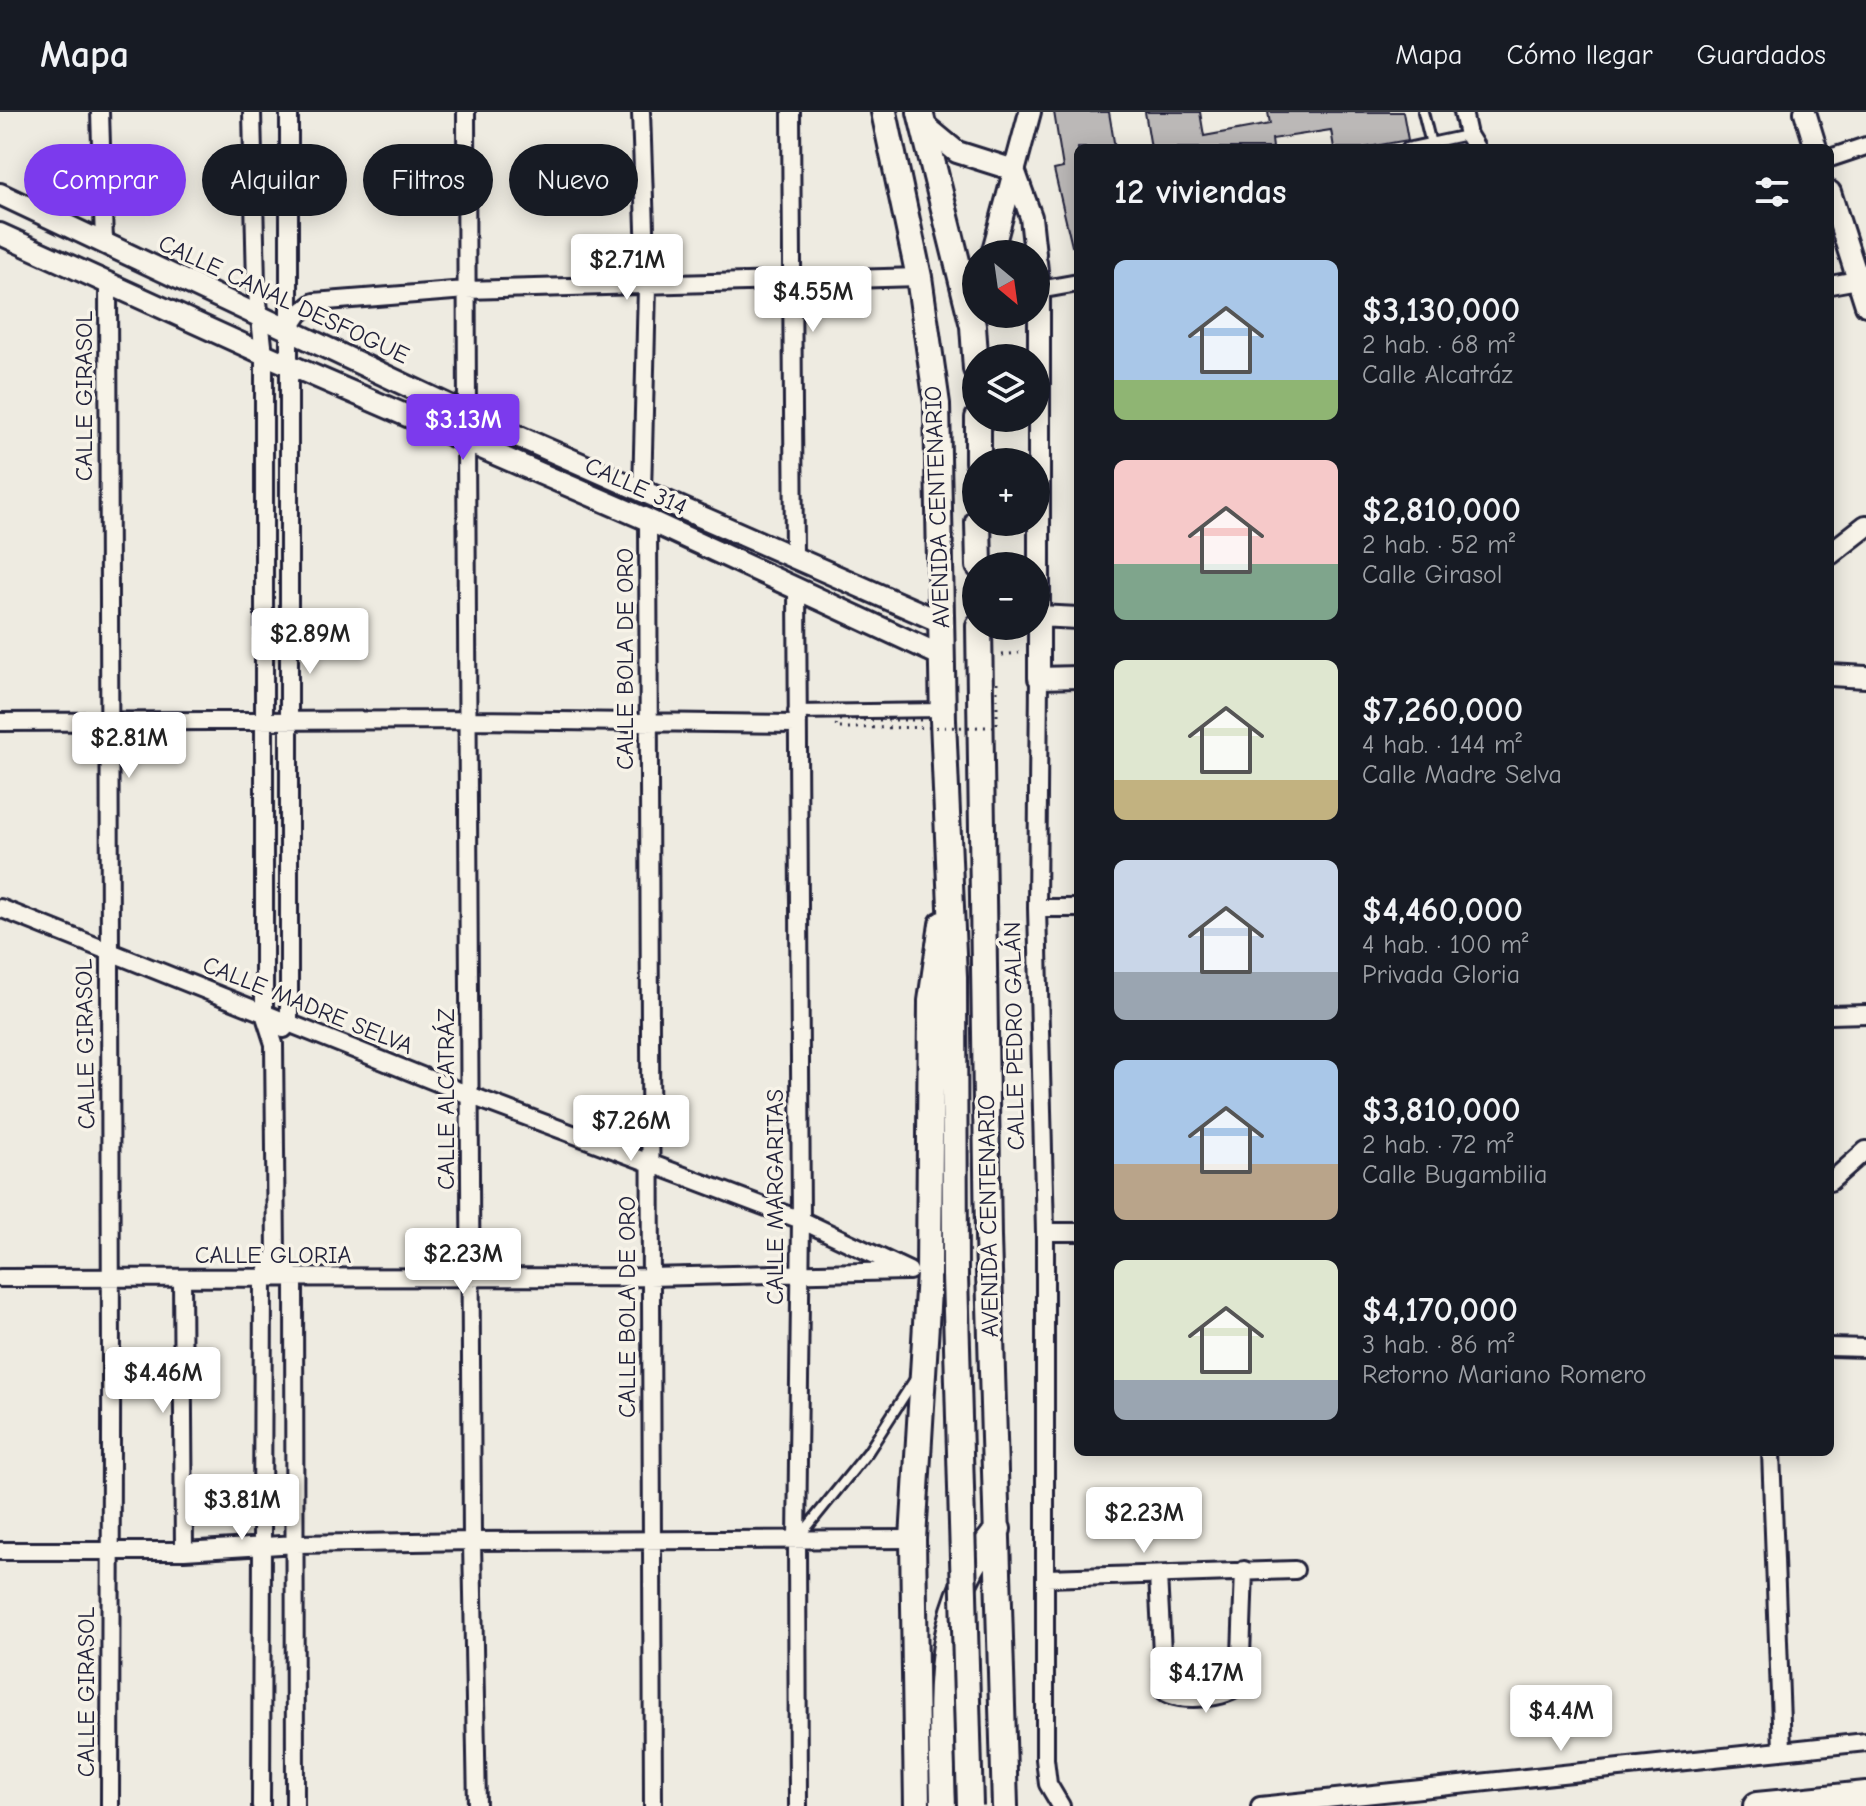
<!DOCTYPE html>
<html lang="es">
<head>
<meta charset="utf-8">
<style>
  body { margin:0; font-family:"Comic Neue",sans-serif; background:#20242c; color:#f1f3f6; height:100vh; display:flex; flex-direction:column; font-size:30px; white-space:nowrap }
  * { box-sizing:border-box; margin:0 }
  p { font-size:26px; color:#9ea1a6 }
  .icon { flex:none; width:44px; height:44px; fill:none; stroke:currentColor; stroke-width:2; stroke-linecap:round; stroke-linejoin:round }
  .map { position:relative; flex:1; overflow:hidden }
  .side { position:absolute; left:1074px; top:32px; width:760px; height:1312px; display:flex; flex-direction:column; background:#171b24; border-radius:12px; box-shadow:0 4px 20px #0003 }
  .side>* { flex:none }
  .top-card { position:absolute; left:24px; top:32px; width:760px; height:72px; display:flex; gap:16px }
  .needle { width:52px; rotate:151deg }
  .buttons { position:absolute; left:962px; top:128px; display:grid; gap:16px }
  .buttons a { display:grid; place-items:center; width:88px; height:88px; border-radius:50%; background:#171b24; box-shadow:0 4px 20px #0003; font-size:40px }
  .price { position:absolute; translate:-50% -68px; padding:0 18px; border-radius:8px; background:#fff; color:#222; font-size:26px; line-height:52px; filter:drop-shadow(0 2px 4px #0008) }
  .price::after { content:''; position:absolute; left:50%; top:48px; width:24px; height:18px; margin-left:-12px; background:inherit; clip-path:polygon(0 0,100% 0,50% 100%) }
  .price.active { background:#7c3aed; color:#fff }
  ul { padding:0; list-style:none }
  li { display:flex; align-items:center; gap:24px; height:200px; padding:0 40px }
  li span { display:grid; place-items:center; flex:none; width:224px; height:160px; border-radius:12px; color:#555 }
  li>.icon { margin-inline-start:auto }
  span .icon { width:96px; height:96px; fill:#fffc; stroke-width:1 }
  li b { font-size:34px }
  h2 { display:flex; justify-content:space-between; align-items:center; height:96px; padding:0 40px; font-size:34px }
  .tag { padding:0 28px; border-radius:36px; background:#171b24; box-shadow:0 4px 20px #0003; font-size:28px; line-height:72px }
  .tag.active { background:#7c3aed; color:#fff }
  header { display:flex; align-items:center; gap:48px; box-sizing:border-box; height:112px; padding:0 40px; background:#171b24; border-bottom:2px solid #363941 }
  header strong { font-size:38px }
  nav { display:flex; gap:44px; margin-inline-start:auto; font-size:28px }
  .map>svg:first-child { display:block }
  .building { fill:#bbb8b7; stroke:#22223b; stroke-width:2 }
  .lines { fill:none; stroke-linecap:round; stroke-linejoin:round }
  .service-casing { stroke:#22223b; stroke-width:14 }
  .pedestrian-casing { stroke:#22223b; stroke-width:18 }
  .minor-casing { stroke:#22223b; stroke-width:22 }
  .tertiary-casing { stroke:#22223b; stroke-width:26 }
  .primary-casing { stroke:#22223b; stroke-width:30 }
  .trunk-casing { stroke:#22223b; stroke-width:32 }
  .path { stroke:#22223b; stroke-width:3; stroke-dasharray:2 6; stroke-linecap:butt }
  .service { stroke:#f7f3e8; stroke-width:8 }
  .pedestrian { stroke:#f7f3e8; stroke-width:12 }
  .minor { stroke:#f7f3e8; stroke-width:16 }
  .tertiary { stroke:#f7f3e8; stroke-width:20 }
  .primary { stroke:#f7f3e8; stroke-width:24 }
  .trunk { stroke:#f7f3e8; stroke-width:26 }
  .primary-bridge-casing { stroke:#22223b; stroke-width:30; stroke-linecap:butt }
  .path-bridge { stroke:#22223b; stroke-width:3; stroke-dasharray:2 6; stroke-linecap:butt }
  .primary-bridge { stroke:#f7f3e8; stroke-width:24 }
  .labels { text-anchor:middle; stroke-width:7; stroke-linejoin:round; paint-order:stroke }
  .street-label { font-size:24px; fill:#22223b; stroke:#f7f3e8 }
</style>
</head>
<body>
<header>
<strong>Mapa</strong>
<nav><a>Mapa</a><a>Cómo llegar</a><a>Guardados</a></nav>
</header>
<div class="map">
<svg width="1866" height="1694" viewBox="0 0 1866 1694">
  <rect width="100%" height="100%" fill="#eeebe1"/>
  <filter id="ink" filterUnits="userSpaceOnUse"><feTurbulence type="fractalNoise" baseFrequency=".0125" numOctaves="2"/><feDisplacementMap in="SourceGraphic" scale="16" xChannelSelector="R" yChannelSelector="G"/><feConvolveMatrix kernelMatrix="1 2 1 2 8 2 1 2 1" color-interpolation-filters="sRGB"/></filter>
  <g filter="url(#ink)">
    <path class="building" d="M1054,0h55l6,36h-37v97l-6,1 -18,-76 9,-2z
      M1145,0h55l4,24 66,-12 -2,-12h135l5,28 -45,8h-29l-3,-18 -59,9 1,9h-122z"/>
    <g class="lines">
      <g class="service-casing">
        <path id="service" d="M1423,0l8,32
          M1407,36l60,-13
          M800,1424l68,-84 47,-73"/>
      </g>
      <g class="pedestrian-casing">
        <path id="pedestrian" d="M795,600l148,-2"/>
      </g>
      <g class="minor-casing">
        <path id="minor" d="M100,0l4,131
          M252,0l4,172 8,70v659l10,31 2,211 -13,24 -2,527
          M466,0l1,302
          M641,0l6,175 -5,206
          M791,0l3,445
          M1463,0l5,23 8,13
          M1830,46l36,-12
          M108,170c1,508 5,1016 2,1524
          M1830,173l28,-5
          M1039,178l39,-7
          M289,217l10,-15 15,-12 152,-12 453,-13
          M466,328l6,1101 5,265
          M648,408l5,1286
          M797,476l4,632 -4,320 1,266
          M1039,566l-2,230 8,324v527l3,25 13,22
          M0,610l470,-2 326,4
          M0,796l469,187 332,125 108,51
          M1037,796h41
          M1830,903l36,-1
          M284,917l5,-6v-911
          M1830,1070l36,-32
          M1045,1120h33
          M276,1143l18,24 1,527
          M0,1166l649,-1 257,-6
          M182,1167l2,272
          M1830,1235l36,1
          M1771,1340l11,297
          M0,1439h184l112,-7 176,-3 441,-2
          M1158,1463l6,116c13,12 67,8 76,-7l4,-114
          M1047,1466l248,-8
          M1260,1694l606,-64"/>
      </g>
      <g class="tertiary-casing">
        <path id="tertiary" d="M1805,0l11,36
          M922,11l35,29 57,18
          M1014,58l17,47 4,37
          M1830,80l36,113
          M0,82l467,220 474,208
          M0,122l264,120 384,166 294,136
          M992,142l38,-142
          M1036,150l3,28v388l39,-1
          M1830,442l36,-28
          M1039,504l39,2
          M1830,563l36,2"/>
      </g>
      <g class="primary-casing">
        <path id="primary" d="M884,0l35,165 18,127 6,316 11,257 1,299
          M920,0l53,214 3,43
          M978,306v44
          M978,410l1,44
          M979,514l9,611 17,569
          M917,1694l-4,-267 16,-265 2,-273 11,-77
          M943,1694c-1,-103 -15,-192 55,-277"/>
      </g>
      <g class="trunk-casing">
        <path id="trunk" d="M1757,1694l109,-11"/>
      </g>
      <path class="path" d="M1002,543l17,-2"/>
      <use href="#service" class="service"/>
      <use href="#pedestrian" class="pedestrian"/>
      <use href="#minor" class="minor"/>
      <use href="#tertiary" class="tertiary"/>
      <use href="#primary" class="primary"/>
      <use href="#trunk" class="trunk"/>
      <g class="primary-bridge-casing">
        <path id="primary-bridge" d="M955,1164l15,530"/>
      </g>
      <path class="path-bridge" d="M921,608h-84l-1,8 161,-1v-51"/>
      <use href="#primary-bridge" class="primary-bridge"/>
    </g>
  </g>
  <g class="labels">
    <g class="street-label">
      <text transform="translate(284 187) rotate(25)" y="8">CALLE CANAL DESFOGUE</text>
      <text transform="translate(84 284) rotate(-90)" y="8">CALLE GIRASOL</text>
      <text transform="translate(636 374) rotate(24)" y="8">CALLE 314</text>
      <text transform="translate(937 395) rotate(-92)" y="8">AVENIDA CENTENARIO</text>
      <text transform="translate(625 547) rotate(-90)" y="8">CALLE BOLA DE ORO</text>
      <text transform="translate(308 893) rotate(22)" y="8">CALLE MADRE SELVA</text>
      <text transform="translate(1014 924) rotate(-91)" y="8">CALLE PEDRO GALÁN</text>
      <text transform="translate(85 932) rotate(-91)" y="8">CALLE GIRASOL</text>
      <text transform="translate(446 987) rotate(-90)" y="8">CALLE ALCATRÁZ</text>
      <text transform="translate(775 1085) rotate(-90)" y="8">CALLE MARGARITAS</text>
      <text transform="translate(988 1104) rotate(-91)" y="8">AVENIDA CENTENARIO</text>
      <text x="273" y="1151">CALLE GLORIA</text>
      <text transform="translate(627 1195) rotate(-90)" y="8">CALLE BOLA DE ORO</text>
      <text transform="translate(86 1580) rotate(-90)" y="8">CALLE GIRASOL</text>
    </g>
  </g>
</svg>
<div class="buttons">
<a><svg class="needle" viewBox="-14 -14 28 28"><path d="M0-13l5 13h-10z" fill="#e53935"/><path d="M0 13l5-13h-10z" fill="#9ea1a6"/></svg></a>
<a><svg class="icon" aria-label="layers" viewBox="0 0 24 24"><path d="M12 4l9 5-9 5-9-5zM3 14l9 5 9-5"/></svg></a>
<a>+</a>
<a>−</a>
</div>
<b class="price" style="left:627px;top:190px">$2.71M</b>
<b class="price" style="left:813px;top:222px">$4.55M</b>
<b class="price active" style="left:463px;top:350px">$3.13M</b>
<b class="price" style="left:310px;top:564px">$2.89M</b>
<b class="price" style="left:129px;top:668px">$2.81M</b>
<b class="price" style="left:631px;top:1051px">$7.26M</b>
<b class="price" style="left:463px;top:1184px">$2.23M</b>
<b class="price" style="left:163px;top:1303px">$4.46M</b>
<b class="price" style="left:242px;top:1430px">$3.81M</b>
<b class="price" style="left:1144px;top:1443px">$2.23M</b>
<b class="price" style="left:1206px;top:1603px">$4.17M</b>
<b class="price" style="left:1561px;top:1641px">$4.4M</b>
<div class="top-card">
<a class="tag active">Comprar</a>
<a class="tag">Alquilar</a>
<a class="tag">Filtros</a>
<a class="tag">Nuevo</a>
</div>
<section class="side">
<h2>12 viviendas<svg class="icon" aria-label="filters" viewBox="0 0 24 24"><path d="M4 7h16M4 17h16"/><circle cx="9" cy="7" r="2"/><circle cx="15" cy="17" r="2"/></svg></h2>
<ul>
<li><span style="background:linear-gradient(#a9c7e8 75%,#8fb573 0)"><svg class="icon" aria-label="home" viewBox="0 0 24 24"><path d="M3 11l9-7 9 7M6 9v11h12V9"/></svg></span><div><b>$3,130,000</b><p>2 hab. · 68 m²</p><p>Calle Alcatráz</p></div></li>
<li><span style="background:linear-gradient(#f6c9c9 65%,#7fa58c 0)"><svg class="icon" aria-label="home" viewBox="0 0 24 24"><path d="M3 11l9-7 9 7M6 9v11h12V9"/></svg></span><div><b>$2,810,000</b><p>2 hab. · 52 m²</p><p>Calle Girasol</p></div></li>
<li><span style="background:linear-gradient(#dfe7d0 75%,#c2b280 0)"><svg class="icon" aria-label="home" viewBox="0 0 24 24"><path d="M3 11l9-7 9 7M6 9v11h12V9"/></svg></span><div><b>$7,260,000</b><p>4 hab. · 144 m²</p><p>Calle Madre Selva</p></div></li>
<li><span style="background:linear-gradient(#c9d6e8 70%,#9aa5b1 0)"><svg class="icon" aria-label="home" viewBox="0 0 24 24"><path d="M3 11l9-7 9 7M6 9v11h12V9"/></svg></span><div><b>$4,460,000</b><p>4 hab. · 100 m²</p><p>Privada Gloria</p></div></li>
<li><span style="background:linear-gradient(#a9c7e8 65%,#b9a48a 0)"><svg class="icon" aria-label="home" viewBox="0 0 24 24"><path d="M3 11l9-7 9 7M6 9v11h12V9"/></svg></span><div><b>$3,810,000</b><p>2 hab. · 72 m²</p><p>Calle Bugambilia</p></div></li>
<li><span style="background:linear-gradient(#dfe7d0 75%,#9aa5b1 0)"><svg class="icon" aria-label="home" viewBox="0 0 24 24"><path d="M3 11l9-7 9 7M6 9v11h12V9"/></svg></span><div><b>$4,170,000</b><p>3 hab. · 86 m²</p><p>Retorno Mariano Romero</p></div></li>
</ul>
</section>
</div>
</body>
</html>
